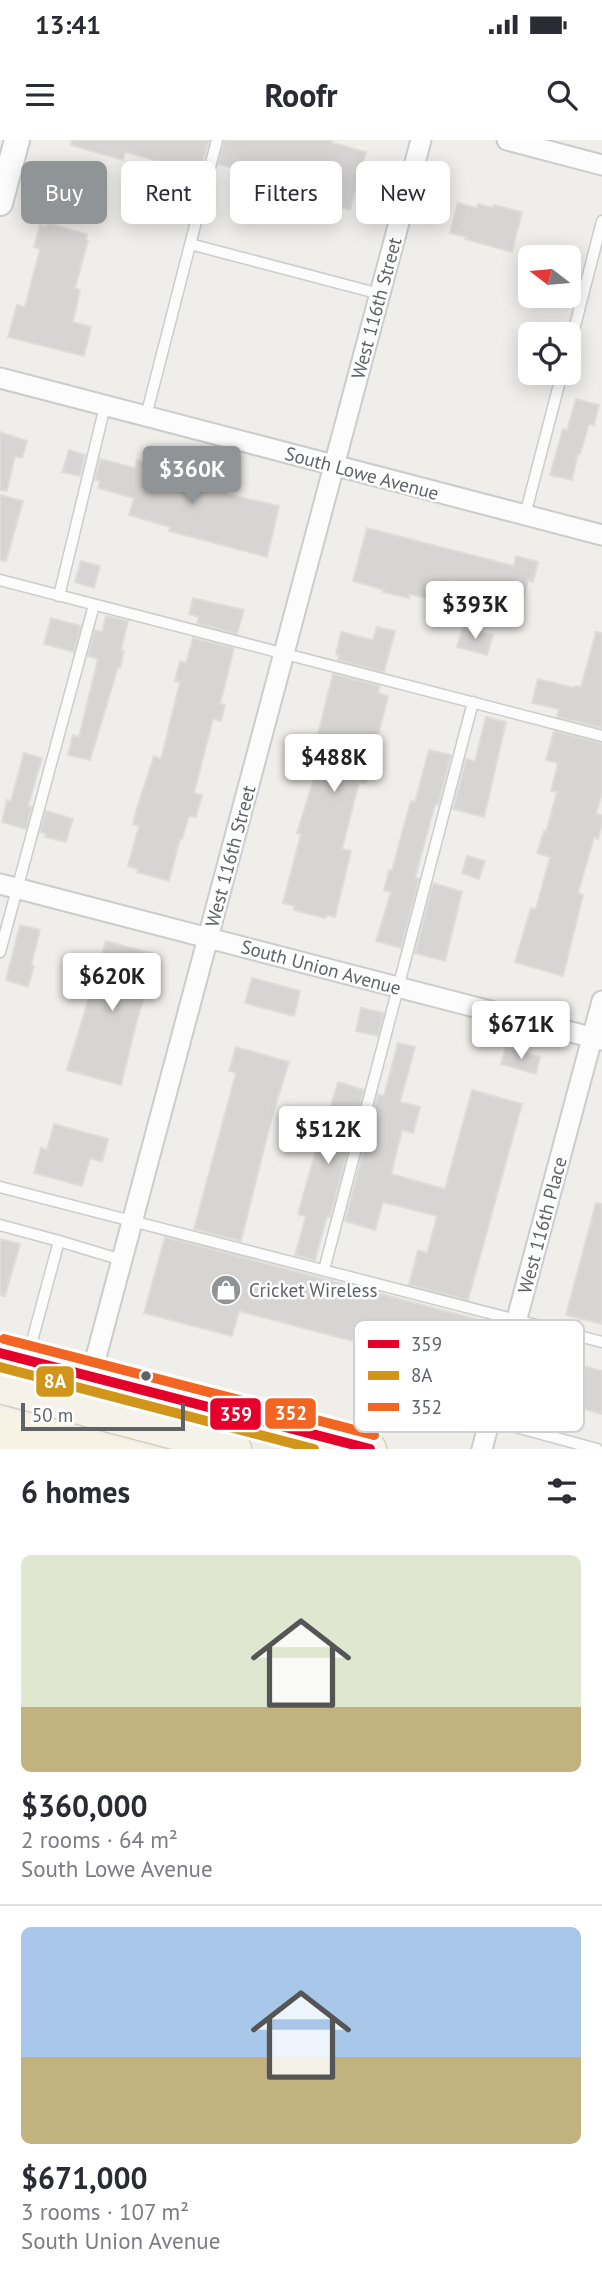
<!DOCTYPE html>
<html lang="en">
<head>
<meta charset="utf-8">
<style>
  body { margin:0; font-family:"PT Sans",sans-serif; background:#f2f2f3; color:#2b2b33; height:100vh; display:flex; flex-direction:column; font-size:26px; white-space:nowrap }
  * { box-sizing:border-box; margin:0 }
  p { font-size:23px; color:#7c7c81 }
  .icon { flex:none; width:38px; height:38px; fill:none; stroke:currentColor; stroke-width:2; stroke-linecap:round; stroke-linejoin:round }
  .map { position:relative; height:1309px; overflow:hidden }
  .drawer { display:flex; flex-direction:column; background:#fff; flex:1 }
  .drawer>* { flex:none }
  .guide { position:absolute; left:21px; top:21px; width:560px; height:63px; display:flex; gap:14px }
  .needle { width:46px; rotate:286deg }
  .buttons { position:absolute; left:518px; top:105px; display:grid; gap:14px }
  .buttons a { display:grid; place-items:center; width:63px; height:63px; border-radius:10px; background:#fff; box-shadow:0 4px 18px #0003; font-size:35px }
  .scale { position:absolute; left:21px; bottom:18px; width:164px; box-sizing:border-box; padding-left:7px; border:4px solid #5f6368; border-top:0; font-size:19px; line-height:24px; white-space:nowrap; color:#5f6368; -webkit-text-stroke:5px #fff; paint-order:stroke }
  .price { position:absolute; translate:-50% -60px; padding:0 16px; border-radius:7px; background:#fff; color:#222; font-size:23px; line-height:46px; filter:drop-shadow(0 2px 4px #0008) }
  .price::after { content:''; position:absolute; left:50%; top:42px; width:21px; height:16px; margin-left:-10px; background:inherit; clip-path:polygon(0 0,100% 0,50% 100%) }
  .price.selected { background:#919496; color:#fff }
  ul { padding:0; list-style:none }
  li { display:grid; align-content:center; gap:14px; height:371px; padding:0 21px }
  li+li { border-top:2px solid #e1e1e2 }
  li span { display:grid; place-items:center; height:217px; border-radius:10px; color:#555 }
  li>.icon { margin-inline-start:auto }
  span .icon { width:126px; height:126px; fill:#fffc; stroke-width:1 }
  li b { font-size:30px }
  h2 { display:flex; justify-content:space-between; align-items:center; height:84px; padding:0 21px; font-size:30px }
  .chip { padding:0 24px; border-radius:10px; background:#fff; box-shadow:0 4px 18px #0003; font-size:24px; line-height:63px }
  .chip.selected { background:#919496; color:#fff }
  .status { display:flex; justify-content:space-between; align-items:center; height:49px; padding:0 35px; background:#fff; direction:ltr }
  .status svg { height:19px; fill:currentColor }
  header { display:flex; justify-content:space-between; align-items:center; height:91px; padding:0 21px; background:#fff; font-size:32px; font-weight:700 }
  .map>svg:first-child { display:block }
  .commercial { fill:#f7f3e4 }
  .building { fill:#d6d5d3; stroke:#deddd9; stroke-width:2 }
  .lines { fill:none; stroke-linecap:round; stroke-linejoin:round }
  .service-casing { stroke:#cbcccc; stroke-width:13 }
  .minor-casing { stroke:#cbcccc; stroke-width:23 }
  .tertiary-casing { stroke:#cbcccc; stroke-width:28 }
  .primary-casing { stroke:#d7ceb8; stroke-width:35 }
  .service { stroke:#fdfcfc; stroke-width:10 }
  .minor { stroke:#fdfcfc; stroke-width:19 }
  .tertiary { stroke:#fdfcfc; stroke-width:24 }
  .primary { stroke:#f4f2e9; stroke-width:32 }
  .bus-1-casing { stroke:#fff; stroke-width:16 }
  .bus-2-casing { stroke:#fff; stroke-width:16 }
  .bus-3-casing { stroke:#fff; stroke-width:16 }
  .bus-1 { stroke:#e4002b; stroke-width:10 }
  .bus-2 { stroke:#d1951a; stroke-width:10 }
  .bus-3 { stroke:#f26522; stroke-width:10 }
  .bus-dot { fill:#5f6368; stroke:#fff; stroke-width:2.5 }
  .labels { text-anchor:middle; stroke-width:5; stroke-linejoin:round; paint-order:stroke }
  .street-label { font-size:19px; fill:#5f6368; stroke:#fff }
  .poi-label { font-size:19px; fill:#5f6368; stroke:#fff; text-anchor:start }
  .key { fill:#fff; stroke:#cfd0d2; stroke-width:2 }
  .key-label { font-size:19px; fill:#5f6368 }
  .line-badge { stroke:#fff; stroke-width:2.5 }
  .badge-label { font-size:19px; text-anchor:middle; font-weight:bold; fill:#fff }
</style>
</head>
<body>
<div class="status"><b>13:41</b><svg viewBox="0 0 49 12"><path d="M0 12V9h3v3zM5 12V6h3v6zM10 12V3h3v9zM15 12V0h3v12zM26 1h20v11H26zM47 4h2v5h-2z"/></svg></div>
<header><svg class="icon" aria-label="menu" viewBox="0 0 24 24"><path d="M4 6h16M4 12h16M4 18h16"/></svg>Roofr<svg class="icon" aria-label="search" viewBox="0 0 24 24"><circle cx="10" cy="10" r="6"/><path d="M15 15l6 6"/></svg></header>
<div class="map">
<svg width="602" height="1309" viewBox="0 0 602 1309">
  <rect width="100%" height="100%" fill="#efeeea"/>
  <path class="commercial" d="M0,1268l156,41h-156z"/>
  <path class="building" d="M72,0h137l-7,26 -3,-1 -8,27 -28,-9 6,-19 -44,-12 -2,8 -52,-15z
    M224,0h109l-1,3 34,9 -16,58 -24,-7v-3l-28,-7 2,-7 -82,-22z
    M458,63l19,5 1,-4 15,4 1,-3 28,7 -10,40 -47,-13 2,-2 -17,-4z
    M47,83l40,11 -1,6 2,1 -13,47 5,2 -7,32 18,5 -7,29 -76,-19 9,-32 8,2 15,-58 -6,-2 6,-22 6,2z
    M576,259l23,6 -5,20 -5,-1 -9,30h-2l-6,26 -22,-5 13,-46 4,1z
    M0,292l27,9 -5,17 -7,-2 -8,35 -7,-1z
    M69,310l16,5 -5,21 -18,-4z
    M100,319l35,9 2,-8 91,25 -2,9 53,12 -12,51 -98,-26 1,-4 -41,-12 5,-17 -36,-10 2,-7 -5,-1z
    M0,355l23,6 -17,60 -6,-1z
    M367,388l147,38 2,-10 22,6 -5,20 -5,-2 -7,26 -17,-4 2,-8 -57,-14 -6,22 -34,-8v4l-26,-6 1,-2 -31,-9z
    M81,421l19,5 -6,22 -19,-6z
    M193,458l51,12 -7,24 -40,-11 2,-6 -10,-3z
    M106,476l22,5 -7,29 3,1 -4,17 -2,-1 -28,93 -22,-5 5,-20 6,2 19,-78 -10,-3 7,-26 7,2z
    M51,478l30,8 -7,26 -30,-8z
    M377,487l18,4 -11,41 -46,-12 1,-5 -3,-1 5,-22 32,8z
    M463,487l30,8 -6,20 -30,-8z
    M596,492l6,1v95l-45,-11 2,-8 -27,-6 6,-24 37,9v-2l6,1z
    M193,498l41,10 -14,56 5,1 -4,16 -8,-2 -19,74 8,2 -6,22 -7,-1 -7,23h-2l-11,42 -32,-9 1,-3 -10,-3 11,-40 -6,-2 4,-16 17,-52 7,3 19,-77 -5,-1 5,-20 6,2z
    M333,534l47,12 -2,7 10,3 -22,88 -7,-2 -17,67 9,2 -16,66 -9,-2 -1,3 -31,-8 1,-4 -12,-3 18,-69 -4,-1 19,-61 -7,-2z
    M486,577l20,5 -22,95 -31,-8 13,-50 9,2z
    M554,591l48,12v50l-6,21 6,1v9l-4,15 -4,-2 -16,56 5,2 -20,81 -48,-14 16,-54 5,1 14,-52 -13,-4 7,-22 2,1 11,-40 -6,-1 7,-28 -12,-3z
    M429,610l22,5 -13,50 -3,-1 -20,74 4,1 -18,69 -25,-7 15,-49 -7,-1 5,-21 3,1 13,-49 6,-21 4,1z
    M24,613l18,5 -14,48 4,1 -6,22 -24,-7 5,-22 4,1z
    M46,671l27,8 -7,23 -21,-5 1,-3 -6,-2z
    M467,716l18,5 -6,18 -17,-6z
    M433,743l29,9 -17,69 -30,-8z
    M20,785l20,5 -9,35 3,1 -6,21 -22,-7z
    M106,801l52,14 -21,65 -16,65 -54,-15z
    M252,838l48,13 -6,25 -49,-13z
    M361,868l23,5 -6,23 -22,-5z
    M398,903l17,4 -15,55 20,5 -7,26 -11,-3 -11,44 54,15 27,-99 50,14 -54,196 -59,-15 9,-35 9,3 10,-37 -54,-14 -8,28 -30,-9 33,-127 6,2z
    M236,907l53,15 -17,55 -31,124 -47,-12 42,-156 -7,-2z
    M506,907l34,10 -4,17 -35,-10z
    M338,942l26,8 -34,127 -3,-1 -12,44 -20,-5 11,-39 -8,-2 23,-82 -5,-2 6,-23 8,2z
    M54,984l54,15 -6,23 -12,-4 -8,28 -48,-13 7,-25 6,2z
    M596,1063l6,1v120l-36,-9z
    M165,1097l311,82 -13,51 -224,-59 -7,25 -88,-23z
    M0,1099l20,5 -15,52 -5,-1z
    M545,1215l57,16v43l-69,-19z"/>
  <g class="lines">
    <g class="service-casing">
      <path id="service" d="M190,104l190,50
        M569,209l33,-128
        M146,276l71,-276
        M525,375l37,-142
        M0,440l602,156
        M59,456l46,-190
        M0,812l94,-347
        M0,1047l602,155
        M0,1085l59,16
        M324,1130l149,-568
        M28,1216l31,-115 63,19
        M490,1280l107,29"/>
    </g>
    <g class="minor-casing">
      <path id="minor" d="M507,0l95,25
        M0,238l602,157
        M0,744l602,156
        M88,1247l333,-1247
        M482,1309l120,-448"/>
    </g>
    <g class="tertiary-casing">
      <path id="tertiary" d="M0,63l17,-63"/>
    </g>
    <g class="primary-casing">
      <path id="primary" d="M0,1213l370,96
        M0,1247l235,62"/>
    </g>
    <use href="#service" class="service"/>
    <use href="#minor" class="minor"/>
    <use href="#tertiary" class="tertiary"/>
    <use href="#primary" class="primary"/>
    <g class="bus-1-casing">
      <path id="bus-1" d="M0,1213l370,96"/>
    </g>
    <g class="bus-2-casing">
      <path id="bus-2" d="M0,1227l314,82"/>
    </g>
    <g class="bus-3-casing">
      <path id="bus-3" d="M4,1199l370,96"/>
    </g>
    <use href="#bus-1" class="bus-1"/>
    <use href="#bus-2" class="bus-2"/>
    <use href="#bus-3" class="bus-3"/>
  </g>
  <defs>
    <g id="shop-disc" transform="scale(1.575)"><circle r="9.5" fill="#919496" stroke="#fff"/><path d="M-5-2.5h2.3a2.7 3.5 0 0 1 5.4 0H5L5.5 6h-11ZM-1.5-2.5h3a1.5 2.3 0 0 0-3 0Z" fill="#fff"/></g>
  </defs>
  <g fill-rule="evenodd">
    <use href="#shop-disc" x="226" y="1150"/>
  </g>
  <circle class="bus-dot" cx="146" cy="1236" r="6"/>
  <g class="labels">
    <g class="street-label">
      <text transform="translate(376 168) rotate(-75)" y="7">West 116th Street</text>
      <text transform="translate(362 333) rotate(15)" y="7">South Lowe Avenue</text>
      <text transform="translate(230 716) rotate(-75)" y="7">West 116th Street</text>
      <text transform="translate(321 827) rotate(15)" y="7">South Union Avenue</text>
      <text transform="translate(542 1085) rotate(-75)" y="7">West 116th Place</text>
    </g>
    <g class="poi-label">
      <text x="249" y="1157">Cricket Wireless</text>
    </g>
  </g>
  <rect x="354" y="1180" width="230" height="112" rx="10" class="key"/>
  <rect x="368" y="1200" width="31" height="8" fill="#e4002b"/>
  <rect x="368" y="1231" width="31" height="9" fill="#d1951a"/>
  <rect x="368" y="1263" width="31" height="8" fill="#f26522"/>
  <g class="key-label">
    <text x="411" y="1211">359</text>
    <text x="411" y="1242">8A</text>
    <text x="411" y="1274">352</text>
  </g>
  <g class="line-badge">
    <rect x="35" y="1225" width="40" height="33" rx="7" fill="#d1951a"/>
    <rect x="264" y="1257" width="53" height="33" rx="7" fill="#f26522"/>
    <rect x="209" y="1257" width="53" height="34" rx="7" fill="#e4002b"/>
  </g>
  <g class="badge-label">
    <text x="55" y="1248">8A</text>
    <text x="291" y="1280">352</text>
    <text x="236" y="1281">359</text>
  </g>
</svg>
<div class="buttons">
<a><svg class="needle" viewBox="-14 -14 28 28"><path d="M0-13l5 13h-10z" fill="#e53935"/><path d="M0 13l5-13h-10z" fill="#7c7c81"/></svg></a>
<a><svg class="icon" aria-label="locate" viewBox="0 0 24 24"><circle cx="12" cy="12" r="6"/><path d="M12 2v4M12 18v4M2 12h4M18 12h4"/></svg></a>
</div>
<div class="scale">50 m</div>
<b class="price selected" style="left:192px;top:366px">$360K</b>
<b class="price" style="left:475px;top:501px">$393K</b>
<b class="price" style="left:334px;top:654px">$488K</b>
<b class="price" style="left:112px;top:873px">$620K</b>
<b class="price" style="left:521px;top:921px">$671K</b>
<b class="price" style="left:328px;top:1026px">$512K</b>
<div class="guide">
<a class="chip selected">Buy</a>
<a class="chip">Rent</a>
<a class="chip">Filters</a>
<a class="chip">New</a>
</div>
</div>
<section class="drawer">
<h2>6 homes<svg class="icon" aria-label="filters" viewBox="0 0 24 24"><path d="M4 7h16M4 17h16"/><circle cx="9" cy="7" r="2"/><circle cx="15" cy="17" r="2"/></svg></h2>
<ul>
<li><span style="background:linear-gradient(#dfe7d0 70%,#c2b280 0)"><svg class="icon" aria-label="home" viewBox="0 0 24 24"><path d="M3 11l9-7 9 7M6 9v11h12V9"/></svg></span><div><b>$360,000</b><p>2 rooms · 64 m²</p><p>South Lowe Avenue</p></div></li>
<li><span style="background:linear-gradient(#a9c7e8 60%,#c2b280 0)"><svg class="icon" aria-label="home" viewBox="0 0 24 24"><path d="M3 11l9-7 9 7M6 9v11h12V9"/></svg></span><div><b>$671,000</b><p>3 rooms · 107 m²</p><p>South Union Avenue</p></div></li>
</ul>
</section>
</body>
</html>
